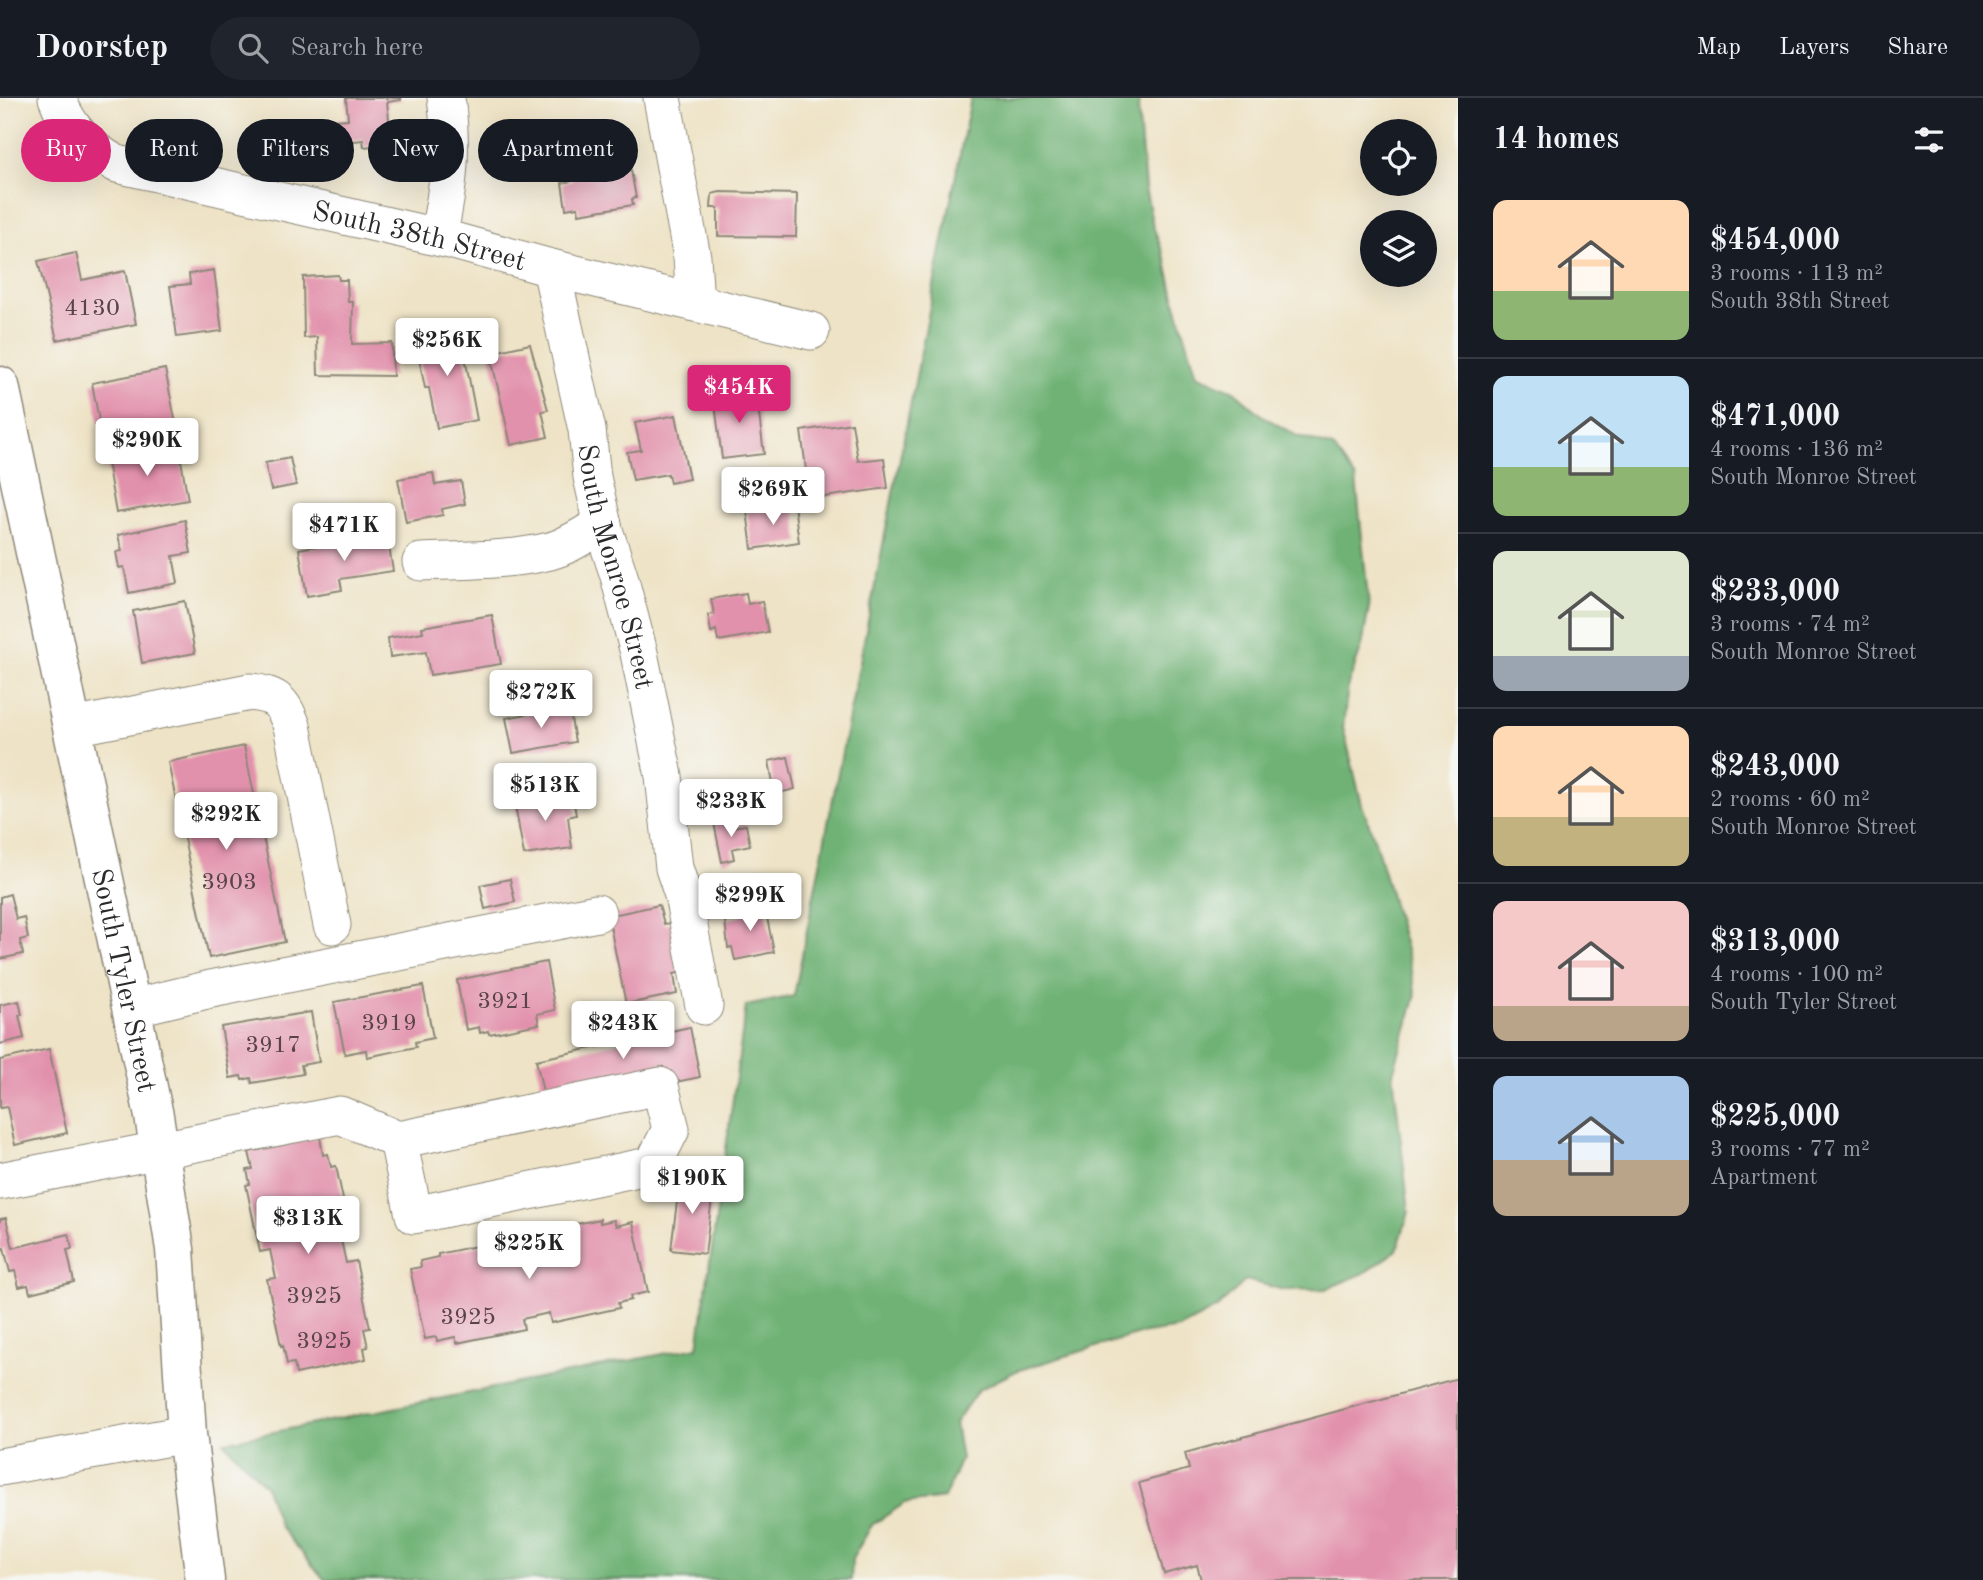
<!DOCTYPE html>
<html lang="en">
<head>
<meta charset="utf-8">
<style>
  body { margin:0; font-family:"Old Standard TT",serif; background:#20242c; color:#f1f3f6; height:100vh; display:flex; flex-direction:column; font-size:26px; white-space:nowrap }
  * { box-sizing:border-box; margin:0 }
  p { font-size:23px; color:#9ea1a6 }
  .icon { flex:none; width:38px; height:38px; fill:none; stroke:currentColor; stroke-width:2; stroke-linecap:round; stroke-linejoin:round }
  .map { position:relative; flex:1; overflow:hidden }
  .side { display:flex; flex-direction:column; background:#171b24; width:525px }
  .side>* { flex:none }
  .banner { position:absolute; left:21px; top:21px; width:665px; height:63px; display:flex; gap:14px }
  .tools { position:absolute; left:1360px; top:21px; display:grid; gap:14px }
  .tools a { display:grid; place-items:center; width:77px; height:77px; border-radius:50%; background:#171b24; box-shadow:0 7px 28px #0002; font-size:35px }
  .price { position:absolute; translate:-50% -60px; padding:0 16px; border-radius:7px; background:#fff; color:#222; font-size:23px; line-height:46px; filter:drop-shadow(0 2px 4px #0008) }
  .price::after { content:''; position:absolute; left:50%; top:42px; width:21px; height:16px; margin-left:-10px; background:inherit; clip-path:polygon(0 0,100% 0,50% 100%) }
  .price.selected { background:#db2777; color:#fff }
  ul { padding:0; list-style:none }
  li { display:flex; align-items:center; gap:21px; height:175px; padding:0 35px }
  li+li { border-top:2px solid #363941 }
  li span { display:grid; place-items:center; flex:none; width:196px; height:140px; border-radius:14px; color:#555 }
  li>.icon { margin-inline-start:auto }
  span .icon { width:84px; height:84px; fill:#fffc; stroke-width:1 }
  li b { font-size:30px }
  h2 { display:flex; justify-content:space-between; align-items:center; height:84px; padding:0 35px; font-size:30px }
  .chip { padding:0 24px; border-radius:32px; background:#171b24; box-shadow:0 7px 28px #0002; font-size:24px; line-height:63px }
  .chip.selected { background:#db2777; color:#fff }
  header { display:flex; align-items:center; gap:42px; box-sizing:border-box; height:98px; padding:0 35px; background:#171b24; border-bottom:2px solid #363941 }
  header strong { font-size:33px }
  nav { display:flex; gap:38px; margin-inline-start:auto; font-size:24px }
  .search { width:490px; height:63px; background:#20242c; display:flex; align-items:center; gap:18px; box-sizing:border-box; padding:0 24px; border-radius:38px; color:#9ea1a6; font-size:26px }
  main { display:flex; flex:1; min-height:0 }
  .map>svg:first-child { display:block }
  .forest { fill:#70b276; stroke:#4e6e50; stroke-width:2 }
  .building { fill:#e291ac }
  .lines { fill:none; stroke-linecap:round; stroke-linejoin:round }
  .minor-casing { stroke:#8c8778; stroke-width:39 }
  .major-casing { stroke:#8c8778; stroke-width:41 }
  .minor { stroke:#fff; stroke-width:37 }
  .major { stroke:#fff; stroke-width:38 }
  .labels { text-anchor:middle; stroke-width:5; stroke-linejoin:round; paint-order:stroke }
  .number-label { font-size:24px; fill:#59444b }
  .street-label { font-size:28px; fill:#2b2b2b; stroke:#f6f6f2 }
</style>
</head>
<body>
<header>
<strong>Doorstep</strong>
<div class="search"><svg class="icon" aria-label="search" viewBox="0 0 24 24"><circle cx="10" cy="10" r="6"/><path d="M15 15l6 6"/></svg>Search here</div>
<nav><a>Map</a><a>Layers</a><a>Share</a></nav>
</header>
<main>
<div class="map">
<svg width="1458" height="1482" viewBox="0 0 1458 1482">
  <rect width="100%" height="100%" fill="#f6f6f2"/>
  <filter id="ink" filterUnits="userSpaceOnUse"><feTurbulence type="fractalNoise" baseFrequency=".0143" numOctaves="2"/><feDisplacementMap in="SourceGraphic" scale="14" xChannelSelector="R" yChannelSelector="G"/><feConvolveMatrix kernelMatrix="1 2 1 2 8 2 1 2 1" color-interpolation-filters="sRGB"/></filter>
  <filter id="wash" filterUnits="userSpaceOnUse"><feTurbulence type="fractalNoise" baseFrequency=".00686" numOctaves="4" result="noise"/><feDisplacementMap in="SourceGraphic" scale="28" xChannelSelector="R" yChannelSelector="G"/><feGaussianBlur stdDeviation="1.57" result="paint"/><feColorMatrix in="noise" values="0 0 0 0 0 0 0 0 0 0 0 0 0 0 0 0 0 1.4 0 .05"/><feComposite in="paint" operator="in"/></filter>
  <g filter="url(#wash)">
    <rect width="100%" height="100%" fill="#eee3c6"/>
    <path class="forest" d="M971,0h169l-2,11 7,79 8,38 13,35 9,40 22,74 37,16 29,25 34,20 36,11 23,32 13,128 -7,39 -14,39 -5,42 19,78 13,36 33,116 8,38 -23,78 16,139 -12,38 -33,23 -38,16 -42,1 -38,-10 -29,28 -38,20 -40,6 -123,37 -38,19 -23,33 6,36 -17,39 -39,5 -33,22 -20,34 -1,21h-526l-45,-53 -15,-42 -41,-43 474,-95 48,-341 48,-10z"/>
    <g id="blocks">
      <path class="building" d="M346,0h55v2l-14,2 4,34 -10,1 1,8 -18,2 -1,-7 -27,3 -2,-23 14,-1z
        M617,35l5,35 5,-1 1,4 3,-1 5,28 -4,1 1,6 -54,9 -1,-7 -12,2 -4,-26 10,-2 -1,-4 5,-1 -6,-35z
        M720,94l77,2 -1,43 -78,-1v-28h-7l1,-14z
        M76,155l6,27 43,-9 11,53 -79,16 -19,-79z
        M214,172l8,61 -45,6 -7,-51 20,-2 -1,-10z
        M338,177l1,5h8l1,22h5l-1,42 40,-1 1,33 -75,-1 -1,-38 -13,1 -1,-61z
        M456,232l5,23 3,-1 13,68 -40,8 -8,-40h-4l-10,-50z
        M530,246l18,66 -6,1 6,26 -37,8 -21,-92z
        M165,271l11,55 -74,13 -10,-54z
        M756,293l8,63 -42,5 -8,-63z
        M676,317l13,64 -19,4 -2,-9 -35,6 -6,-28 14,-2 -6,-27z
        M852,325l6,38 26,-3 4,30 -78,11 -9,-68z
        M178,345l10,57 -72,13 -10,-57z
        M290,360l6,27 -25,5 -6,-27z
        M433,375l2,12 26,-4 4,23 -23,5 1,6 -37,7 -8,-43z
        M794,407l5,37 -47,7 -5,-38z
        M185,422l6,33 -18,3 5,27 -49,10 -5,-26 -5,1 -3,-16 6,-1 -4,-16z
        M387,436l6,37 -53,8 2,11 -35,6 -8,-47z
        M746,495l2,11 14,-3 6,31 -50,9 -2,-11 -5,2 -3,-17 6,-1 -3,-15z
        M185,503l10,52 -53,10 -9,-52z
        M492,517l9,49 -71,11 -4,-23 -36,5 -2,-19 35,-6 -1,-5z
        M569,608l6,36 -62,11 -7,-35z
        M244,648l41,196 -76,16 -41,-196z
        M788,659l7,32 -20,5 -6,-33z
        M566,694l1,7 6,-1 3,17 -8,2 4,31 -48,7 -10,-55z
        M730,722l2,7 14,-2 4,20 -18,4 2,10 -12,3 -8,-39z
        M510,781l5,23 -30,7 -5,-24z
        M10,796l6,25 8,-2 4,21 -8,2 3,14 -23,5v-62z
        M764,805l10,49 -39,8 -3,-13 -4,1 -3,-28 17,-4 -2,-8z
        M659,807l5,19 8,-1 10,49 -8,2 3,20 -51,10 -18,-88z
        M546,864l9,48 -18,4 2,10 -50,10 -1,-3 -8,2 -1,-6 -13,3 -9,-50z
        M423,888l10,52 -18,4 1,5 -49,10 -1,-7 -21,4 -11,-52z
        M19,903l3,14h-3l5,23 -24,6v-39z
        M311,914l8,50 -18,3 2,9 -51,9 -1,-5 -9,2 -1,-4 -11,2 -9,-51z
        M690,929l10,50 -34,7 -3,-17 -120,25 -7,-32z
        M49,951l18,84 -52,12 -8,-38 -7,1v-48z
        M320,1039l3,18 5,-1 3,13 5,-1 14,67 -10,2 6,28 10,-2 14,67 -6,1 4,18 -4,1 2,11 -70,15 -2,-11 -7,1 -4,-19 -2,1 -14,-67 9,-1 -6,-28 -10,2 -14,-67 4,-1 -3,-14 6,-1 -4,-17z
        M680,1079l34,5 -9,72 -34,-4z
        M6,1120l7,30 56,-14 3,15 -5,1 7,32 -44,11 -2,-8 -9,2 -4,-16 -5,1 -6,-24 -4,2v-31z
        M600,1121v4l14,-3 2,6 17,-4 15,70 -18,4 1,4 -13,3 1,5 -68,15 -2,-10 -27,6 2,10 -67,14 -2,-6 -18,4 -1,-4 -11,2 -15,-70 11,-2 -1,-6 18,-4v-3l67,-14 2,9 28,-6 -2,-10z
        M1458,1280v202h-257l-4,-15 -33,9 -25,-91 50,-14 -4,-16z"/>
    </g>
  </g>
  <g filter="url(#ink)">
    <use href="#blocks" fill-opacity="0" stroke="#8c8778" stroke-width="2"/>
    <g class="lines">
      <g class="minor-casing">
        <g id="minor">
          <path id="s1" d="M57,0c11,30 32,52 60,66l333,76 101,28 260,63"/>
          <path d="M662,0l30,159 3,46"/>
          <path d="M438,139c11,-50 15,-88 8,-139"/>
          <path id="s2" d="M551,170l36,162 5,47 12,53 15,46 20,77 25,123 10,92 9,27 21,111"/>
          <path d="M421,464c42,-2 88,-1 129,-11 19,-5 35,-17 53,-27"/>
          <path d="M73,629l177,-35c27,3 32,9 42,34l40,199"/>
          <path d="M132,910l79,-19 386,-76"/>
          <path d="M0,1083l340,-66 58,25 16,75 239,-50 18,-36 -11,-43 -262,54"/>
          <path d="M0,1369l187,-33"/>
        </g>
      </g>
      <g class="major-casing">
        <g id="major">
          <path id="s3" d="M0,288l154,730 21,133 12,185 18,146"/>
        </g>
      </g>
      <use href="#minor" class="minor"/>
      <use href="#major" class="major"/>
    </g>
  </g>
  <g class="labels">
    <g class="number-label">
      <text x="92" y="217">4130</text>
      <text x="229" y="791">3903</text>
      <text x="505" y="910">3921</text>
      <text x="389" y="932">3919</text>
      <text x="273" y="954">3917</text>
      <text x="314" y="1205">3925</text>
      <text x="468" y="1226">3925</text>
      <text x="324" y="1250">3925</text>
    </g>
    <g class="street-label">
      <text dy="10" stroke="none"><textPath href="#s1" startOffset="402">South 38th Street</textPath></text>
      <text dy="10" stroke="none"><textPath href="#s2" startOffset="306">South Monroe Street</textPath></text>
      <text dy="10" stroke="none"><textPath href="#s3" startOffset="607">South Tyler Street</textPath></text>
    </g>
  </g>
</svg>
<div class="tools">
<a><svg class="icon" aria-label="locate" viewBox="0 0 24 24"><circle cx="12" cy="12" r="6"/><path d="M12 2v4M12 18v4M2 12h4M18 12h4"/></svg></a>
<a><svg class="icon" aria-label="layers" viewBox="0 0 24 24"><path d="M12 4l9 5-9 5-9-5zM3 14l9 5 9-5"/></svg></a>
</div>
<b class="price" style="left:447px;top:280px">$256K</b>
<b class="price selected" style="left:739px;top:327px">$454K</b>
<b class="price" style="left:147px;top:380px">$290K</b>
<b class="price" style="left:773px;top:429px">$269K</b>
<b class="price" style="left:344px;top:465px">$471K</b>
<b class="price" style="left:541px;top:632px">$272K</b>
<b class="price" style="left:545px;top:725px">$513K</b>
<b class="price" style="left:731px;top:741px">$233K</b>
<b class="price" style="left:226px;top:754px">$292K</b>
<b class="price" style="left:750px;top:835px">$299K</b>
<b class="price" style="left:623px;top:963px">$243K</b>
<b class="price" style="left:692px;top:1118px">$190K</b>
<b class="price" style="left:308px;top:1158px">$313K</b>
<b class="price" style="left:529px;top:1183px">$225K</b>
<div class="banner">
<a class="chip selected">Buy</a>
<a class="chip">Rent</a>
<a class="chip">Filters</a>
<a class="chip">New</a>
<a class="chip">Apartment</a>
</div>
</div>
<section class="side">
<h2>14 homes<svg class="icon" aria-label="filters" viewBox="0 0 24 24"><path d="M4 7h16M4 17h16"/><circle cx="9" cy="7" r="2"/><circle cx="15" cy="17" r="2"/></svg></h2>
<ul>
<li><span style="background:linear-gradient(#ffd9b3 65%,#8fb573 0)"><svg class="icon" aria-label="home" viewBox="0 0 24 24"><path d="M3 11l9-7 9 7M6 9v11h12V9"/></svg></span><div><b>$454,000</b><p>3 rooms · 113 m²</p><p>South 38th Street</p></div></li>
<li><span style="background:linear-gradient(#bfe0f5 65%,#8fb573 0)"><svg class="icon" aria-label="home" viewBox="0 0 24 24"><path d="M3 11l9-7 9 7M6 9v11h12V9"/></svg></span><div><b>$471,000</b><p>4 rooms · 136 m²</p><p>South Monroe Street</p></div></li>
<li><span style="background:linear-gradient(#dfe7d0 75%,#9aa5b1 0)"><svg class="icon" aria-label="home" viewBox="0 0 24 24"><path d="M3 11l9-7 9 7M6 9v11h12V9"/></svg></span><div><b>$233,000</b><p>3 rooms · 74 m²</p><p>South Monroe Street</p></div></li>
<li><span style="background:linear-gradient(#ffd9b3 65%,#c2b280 0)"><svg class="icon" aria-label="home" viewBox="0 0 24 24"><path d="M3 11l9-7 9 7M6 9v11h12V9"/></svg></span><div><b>$243,000</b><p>2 rooms · 60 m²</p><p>South Monroe Street</p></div></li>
<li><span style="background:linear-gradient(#f6c9c9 75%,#b9a48a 0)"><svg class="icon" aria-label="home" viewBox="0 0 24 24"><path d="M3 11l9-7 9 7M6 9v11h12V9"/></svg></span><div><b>$313,000</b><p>4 rooms · 100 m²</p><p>South Tyler Street</p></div></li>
<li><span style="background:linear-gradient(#a9c7e8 60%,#b9a48a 0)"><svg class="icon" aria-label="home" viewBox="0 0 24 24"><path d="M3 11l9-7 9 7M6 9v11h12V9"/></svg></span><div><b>$225,000</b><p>3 rooms · 77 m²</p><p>Apartment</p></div></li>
</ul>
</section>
</main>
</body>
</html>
